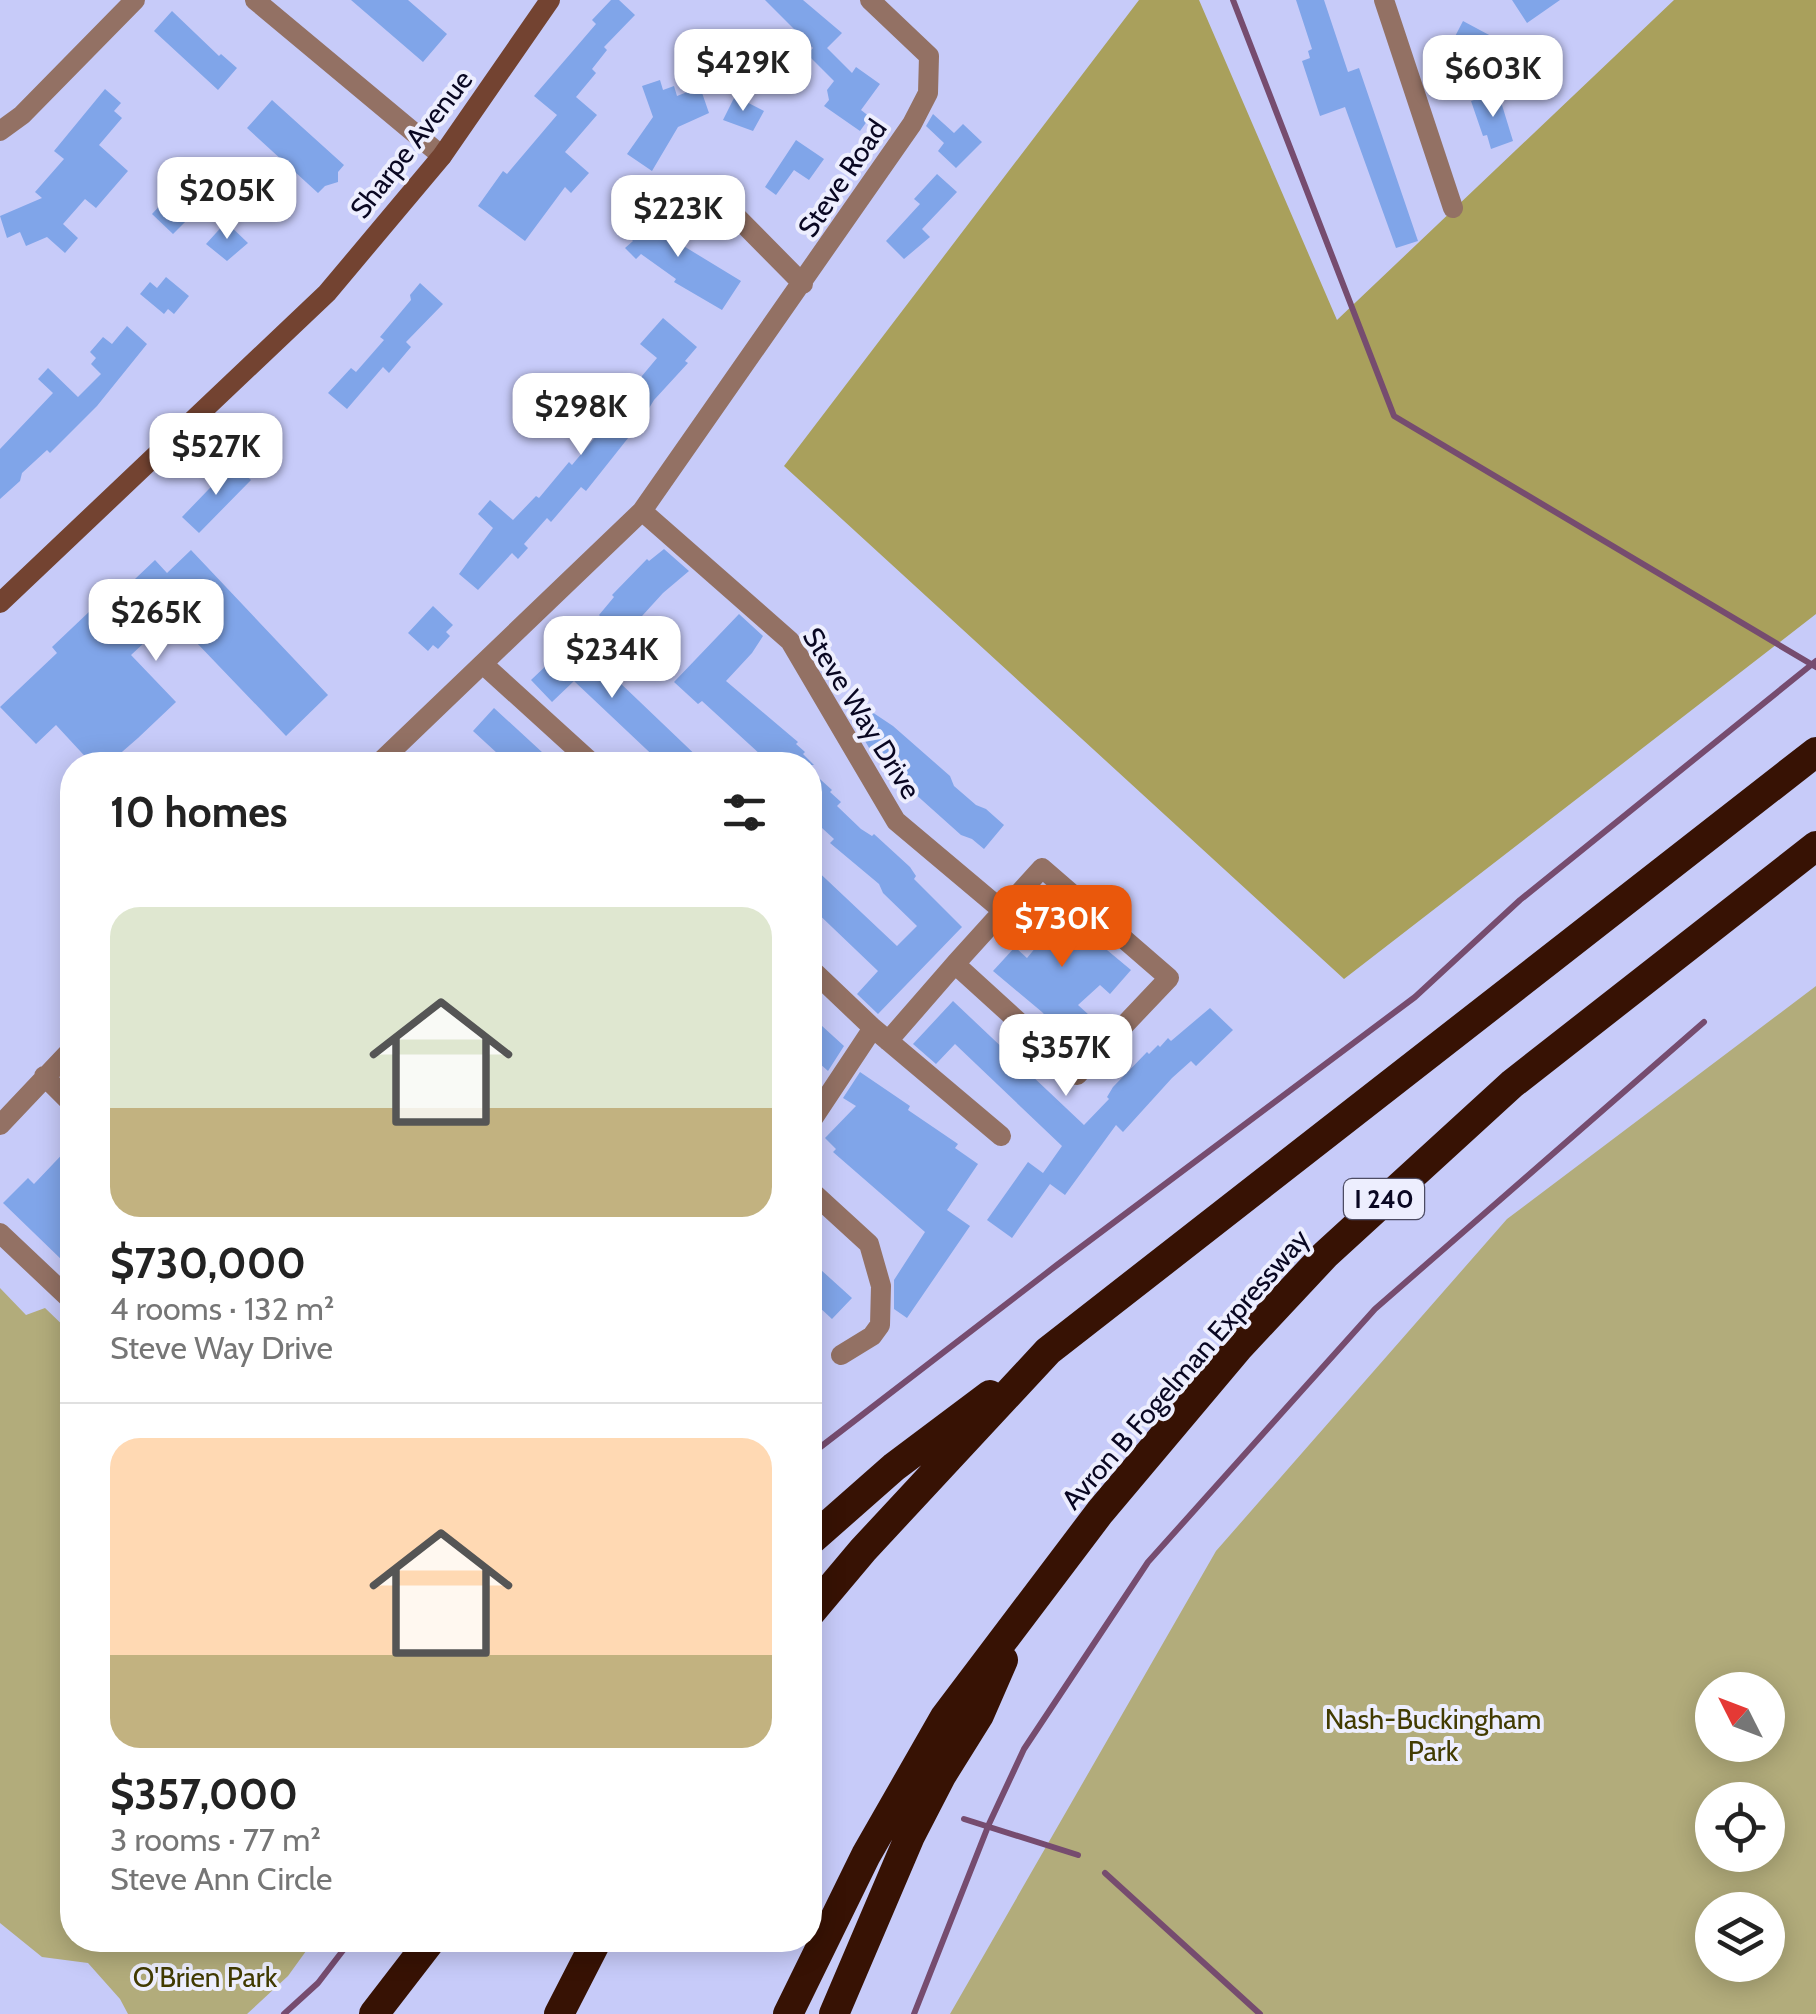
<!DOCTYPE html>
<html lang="en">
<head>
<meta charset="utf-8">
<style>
  body { margin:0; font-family:Cabin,sans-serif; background:#f6f6f6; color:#222; height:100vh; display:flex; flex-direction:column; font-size:38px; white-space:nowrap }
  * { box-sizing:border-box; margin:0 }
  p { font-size:32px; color:#767676 }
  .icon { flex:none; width:55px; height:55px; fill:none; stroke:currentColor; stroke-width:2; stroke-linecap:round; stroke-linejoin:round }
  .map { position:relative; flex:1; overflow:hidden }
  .sheet { position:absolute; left:60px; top:752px; width:762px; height:1200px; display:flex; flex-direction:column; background:#fff; border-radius:40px; box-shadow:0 5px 25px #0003 }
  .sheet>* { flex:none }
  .needle { width:65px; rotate:312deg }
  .controls { position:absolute; left:1695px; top:1672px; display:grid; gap:20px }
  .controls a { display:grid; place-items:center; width:90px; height:90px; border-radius:50%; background:#fff; box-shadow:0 5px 25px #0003; font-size:50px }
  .price { position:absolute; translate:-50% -85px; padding:0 22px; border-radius:20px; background:#fff; color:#222; font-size:32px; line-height:65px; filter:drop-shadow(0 2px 5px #0008) }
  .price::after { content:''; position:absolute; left:50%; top:60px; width:30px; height:22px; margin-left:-15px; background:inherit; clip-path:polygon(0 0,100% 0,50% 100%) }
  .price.active { background:#ea580c; color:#fff }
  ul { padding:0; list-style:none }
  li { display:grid; align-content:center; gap:20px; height:530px; padding:0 50px }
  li+li { border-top:2px solid #e0e0e0 }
  li span { display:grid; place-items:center; height:310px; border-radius:30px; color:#555 }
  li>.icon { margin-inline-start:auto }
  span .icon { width:180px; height:180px; fill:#fffc; stroke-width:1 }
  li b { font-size:42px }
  h2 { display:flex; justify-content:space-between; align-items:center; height:120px; padding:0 50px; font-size:42px }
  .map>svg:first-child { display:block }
  .green { fill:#b2ac7b; fill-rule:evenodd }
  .forest { fill:#a9a05c }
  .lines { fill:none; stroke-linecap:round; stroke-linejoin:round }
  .stream { stroke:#764c6f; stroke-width:6 }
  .building { fill:#80a5e9 }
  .street { stroke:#937164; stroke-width:20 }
  .secondary { stroke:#734331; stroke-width:20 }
  .highway { stroke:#371204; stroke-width:30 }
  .labels { text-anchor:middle; stroke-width:8; stroke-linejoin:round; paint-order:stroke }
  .shield { fill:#edeefe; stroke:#4d4c64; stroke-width:2.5 }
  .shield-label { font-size:25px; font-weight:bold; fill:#090722 }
  .street-label { font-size:28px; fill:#090722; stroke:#edeefe }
  .park-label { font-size:28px; fill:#423b01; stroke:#edeefe }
</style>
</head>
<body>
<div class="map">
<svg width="1816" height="2014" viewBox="0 0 1816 2014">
  <rect width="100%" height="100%" fill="#c7cbf9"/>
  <path class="green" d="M1816,986v1028h-866l266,-463 291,-332zM1712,1690h56v55h-56zM1712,1800h56v55h-56zM1712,1910h56v55h-56z
    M0,1288l26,27 19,-7 27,26v606h242l-26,36 -41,38h-119l-8,-15 -32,-36 -46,-6 -42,-34z"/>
  <path class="forest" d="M1139,0h60l138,320 337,-320h142v614l-472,365 -560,-513z"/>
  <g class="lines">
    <path class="stream" d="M1233,0l161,416 422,251
      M810,1455l247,-190 358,-268 105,-97 296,-239
      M964,1819l114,36
      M1105,1873l155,141
      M284,2014l34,-31 33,-43
      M914,2014l75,-190 35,-75 124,-187 227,-253 329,-287"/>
  </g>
  <path class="building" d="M351,0h57l39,34 -24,28z
    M611,0h8l16,15 -31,32 3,3 -15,19 4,4 -20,24 21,18 -32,37 24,21 -18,20 -6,-6 -40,54 -47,-35 25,-35 4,3 50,-59 -23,-19 62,-72 -4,-4z
    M765,0h38l39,33 -15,15 25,25 4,-6 24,17 -19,26 9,7 -10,14 -36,-25 5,-6 -2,-10 7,-9 -27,-27 6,-6z
    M1296,0h28l24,72 11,-4 59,173 -22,7 -51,-141 -25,9 -18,-55 8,-3 -2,-7 4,-2z
    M1512,0h48l-33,23z
    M172,11l47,45 2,-2 16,14 -19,22 -64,-59z
    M1463,21l28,15 -10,20 35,-15 6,4 10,24 -39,16 -41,-21 3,-8 -8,-4z
    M660,80l3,10 11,-4 3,10 23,-9 9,26 -31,14 -26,44 -25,-17 26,-37 -11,-31z
    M105,89l16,14 -7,8 8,7 -23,27 29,26 -32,37 -11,-9 -22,25 15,14 -13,15 -18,-16 -21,9 -6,-14 -13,6 -7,-22 42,-18 -7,-6 29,-33 -10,-8z
    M1498,92l15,49 -22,8 -4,-14 -4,1 -12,-35z
    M735,96l29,15 -11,20 -30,-11z
    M272,100l72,65 -6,7v10l-13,4 -7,7 -71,-65z
    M933,114l21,19 9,-9 19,18 -26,26 -18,-17 6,-8 -18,-17z
    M796,140l28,19 -15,21 -15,-10 -18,25 -11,-8z
    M937,174l20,18 -35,37 8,8 -26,22 -18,-18 34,-37 -6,-5z
    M165,200l22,20 -14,14 -21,-20z
    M636,206l36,33 69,42 -19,29 -48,-28 2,-3 -35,-25 -5,5 -11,-11 8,-7 -16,-17z
    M226,222l22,21 -21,18 -21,-17z
    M166,277l23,19 -15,18 -6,-5 -4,5 -24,-20 10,-12 7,6z
    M420,283l23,21 -37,38 5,5 -22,26 -6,-6 -36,42 -19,-16 23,-25 5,4 28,-32 -4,-3 31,-37 -1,-5z
    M663,318l34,29 -12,14 3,2 -34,37 -14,23 -54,68 -5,-4 -30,35 -4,-4 -23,26 4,4 -10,11 -6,-6 -34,37 -19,-16 34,-46 -15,-14 12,-14 23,20 23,-24 3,2 30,-36 3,3 25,-30 -12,-10 13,-16 13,11 18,-22 -3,-3 31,-37 -17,-14z
    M127,326l20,18 -50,62 -47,47 -3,-3 -25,23 -2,8 -20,18v-50l53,-56 -15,-14 10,-11 30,29 23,-23 -10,-10 5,-6 -6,-6 13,-15 9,7z
    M233,464l18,16 -52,53 -17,-16z
    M664,549l25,22 -26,22 -41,45 -23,-23 15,-18 -2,-2 35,-36 2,2z
    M191,550l137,145 -42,41 -114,-119 -41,38 45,47 -38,36 -31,27h-14l-37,-40 -20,19 -36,-37 57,-54 -5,-6 39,-37 5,6 59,-56 12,13z
    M433,606l20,19 -7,7 4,4 -12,13 -5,-4 -5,6 -20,-18z
    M739,614l24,22 -11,17 -26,28 72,61 -2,2 9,8 -2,2 11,11h-42l-70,-64 -4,3 -24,-22z
    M572,635l22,23 112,107h-43l-89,-84 -22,21 -21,-22 20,-19 -3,-3z
    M494,708l49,45 -3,4 8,8h-38l-37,-34z
    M872,712l21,14 57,50 4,10 22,19 10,4 18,16 -20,24 -12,-10 -11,-4 -86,-77 -17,-29z
    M810,770l22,20 -2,2 11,10 -4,4 24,23 11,7 2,-2 36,33 6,9 -2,3 48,48 -84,87 -21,-20 21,-23 -68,-65v-42l87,82 20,-20 -34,-33 -4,-9 -49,-41 4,-4 -24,-22z
    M1058,902l20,18 5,10 48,40 -21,24 -10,-9 -22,20 11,10 -22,24 -25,-27 -49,-41 22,-24 12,11 19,-23 -10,-9z
    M953,1001l131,124 25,-26 -2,-2 6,-10 34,-35 2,2 9,-9 2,2 8,-9 3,3 39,-33 23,22 -37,36 -5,-5 -19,17 -49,54 -7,-7 -51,70 -15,-11 -38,54 -25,-18 41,-58 15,11 19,-27 -107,-102 -19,20 -23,-20z
    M810,1015l34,31 -16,25 -18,-16z
    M860,1072l50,34 -2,4 50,34 -3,4 23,16 -31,46 23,16 -63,92 -13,-9v-29l31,-48 -92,-80 3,-3 -11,-11 31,-32 -13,-8z
    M72,1144v52l-10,11 10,10v37l-8,8 -61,-59 25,-25 6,6z
    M810,1260l42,38 -20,21 -14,-13 -8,8z"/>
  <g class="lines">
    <path class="street" d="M255,0l187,156
      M1384,0l69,208
      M0,131l22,-16 113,-115
      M717,197l86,87
      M642,511l148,130 106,180 107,90 39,-43 127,110 -92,97 -122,-111 48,-53
      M484,665l110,100
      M377,765l265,-254 270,-387 16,-31 1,-37 -59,-56
      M810,968l63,60 128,108
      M888,1041l67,-77
      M44,1076l28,28
      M810,1123l63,-95
      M0,1125l72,-76
      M810,1190l59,54 12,42 -1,39 -8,11 -31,19
      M0,1233l72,68"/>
    <path class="secondary" d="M0,603l327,-310 115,-137 108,-156"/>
    <path class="highway" d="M810,1541l84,-74 96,-72
      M810,1613l53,-63 185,-199 768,-599
      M374,2014l57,-74
      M559,2014l38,-74
      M788,2014l78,-159 79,-138 155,-205 138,-164 87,-93 187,-171 304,-238
      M834,2014l76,-178 31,-60 38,-61 24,-55"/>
  </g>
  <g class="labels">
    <rect class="shield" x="1344" y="1179" width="80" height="40" rx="8"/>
    <g class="shield-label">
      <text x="1384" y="1208">I 240</text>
    </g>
    <g class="street-label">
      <text transform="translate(411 144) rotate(-52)" y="10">Sharpe Avenue</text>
      <text transform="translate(842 178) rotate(-56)" y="10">Steve Road</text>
      <text transform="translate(862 713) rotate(58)" y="10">Steve Way Drive</text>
      <text transform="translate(1185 1369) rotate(-49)" y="10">Avron B Fogelman Expressway</text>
    </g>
    <g class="park-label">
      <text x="1433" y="1729">Nash-Buckingham<tspan x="1433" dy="32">Park</tspan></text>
      <text x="205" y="1987">O'Brien Park</text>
    </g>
  </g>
</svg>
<div class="controls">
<a><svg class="needle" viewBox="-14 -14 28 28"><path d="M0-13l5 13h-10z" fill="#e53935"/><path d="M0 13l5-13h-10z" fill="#767676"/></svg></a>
<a><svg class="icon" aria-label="locate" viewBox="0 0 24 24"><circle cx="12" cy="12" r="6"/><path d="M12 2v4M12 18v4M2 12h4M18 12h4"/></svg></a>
<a><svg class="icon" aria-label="layers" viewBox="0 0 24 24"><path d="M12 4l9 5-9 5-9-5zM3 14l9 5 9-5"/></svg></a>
</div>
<b class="price" style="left:743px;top:114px">$429K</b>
<b class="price" style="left:1493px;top:120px">$603K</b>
<b class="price" style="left:227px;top:242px">$205K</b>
<b class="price" style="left:678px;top:260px">$223K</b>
<b class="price" style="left:581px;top:458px">$298K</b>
<b class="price" style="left:216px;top:498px">$527K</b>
<b class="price" style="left:156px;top:664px">$265K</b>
<b class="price" style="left:612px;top:701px">$234K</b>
<b class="price active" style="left:1062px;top:970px">$730K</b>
<b class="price" style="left:1066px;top:1099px">$357K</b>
<section class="sheet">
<h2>10 homes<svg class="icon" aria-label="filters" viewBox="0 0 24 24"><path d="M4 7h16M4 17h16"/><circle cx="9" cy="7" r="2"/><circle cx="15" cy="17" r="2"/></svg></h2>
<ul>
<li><span style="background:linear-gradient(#dfe7d0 65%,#c2b280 0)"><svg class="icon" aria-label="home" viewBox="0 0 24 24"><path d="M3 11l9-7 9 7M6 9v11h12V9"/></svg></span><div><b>$730,000</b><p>4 rooms · 132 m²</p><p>Steve Way Drive</p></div></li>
<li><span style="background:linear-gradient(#ffd9b3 70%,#c2b280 0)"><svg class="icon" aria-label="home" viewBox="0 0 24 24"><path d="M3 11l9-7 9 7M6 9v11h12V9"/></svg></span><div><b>$357,000</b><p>3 rooms · 77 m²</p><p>Steve Ann Circle</p></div></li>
</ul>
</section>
</div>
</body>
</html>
